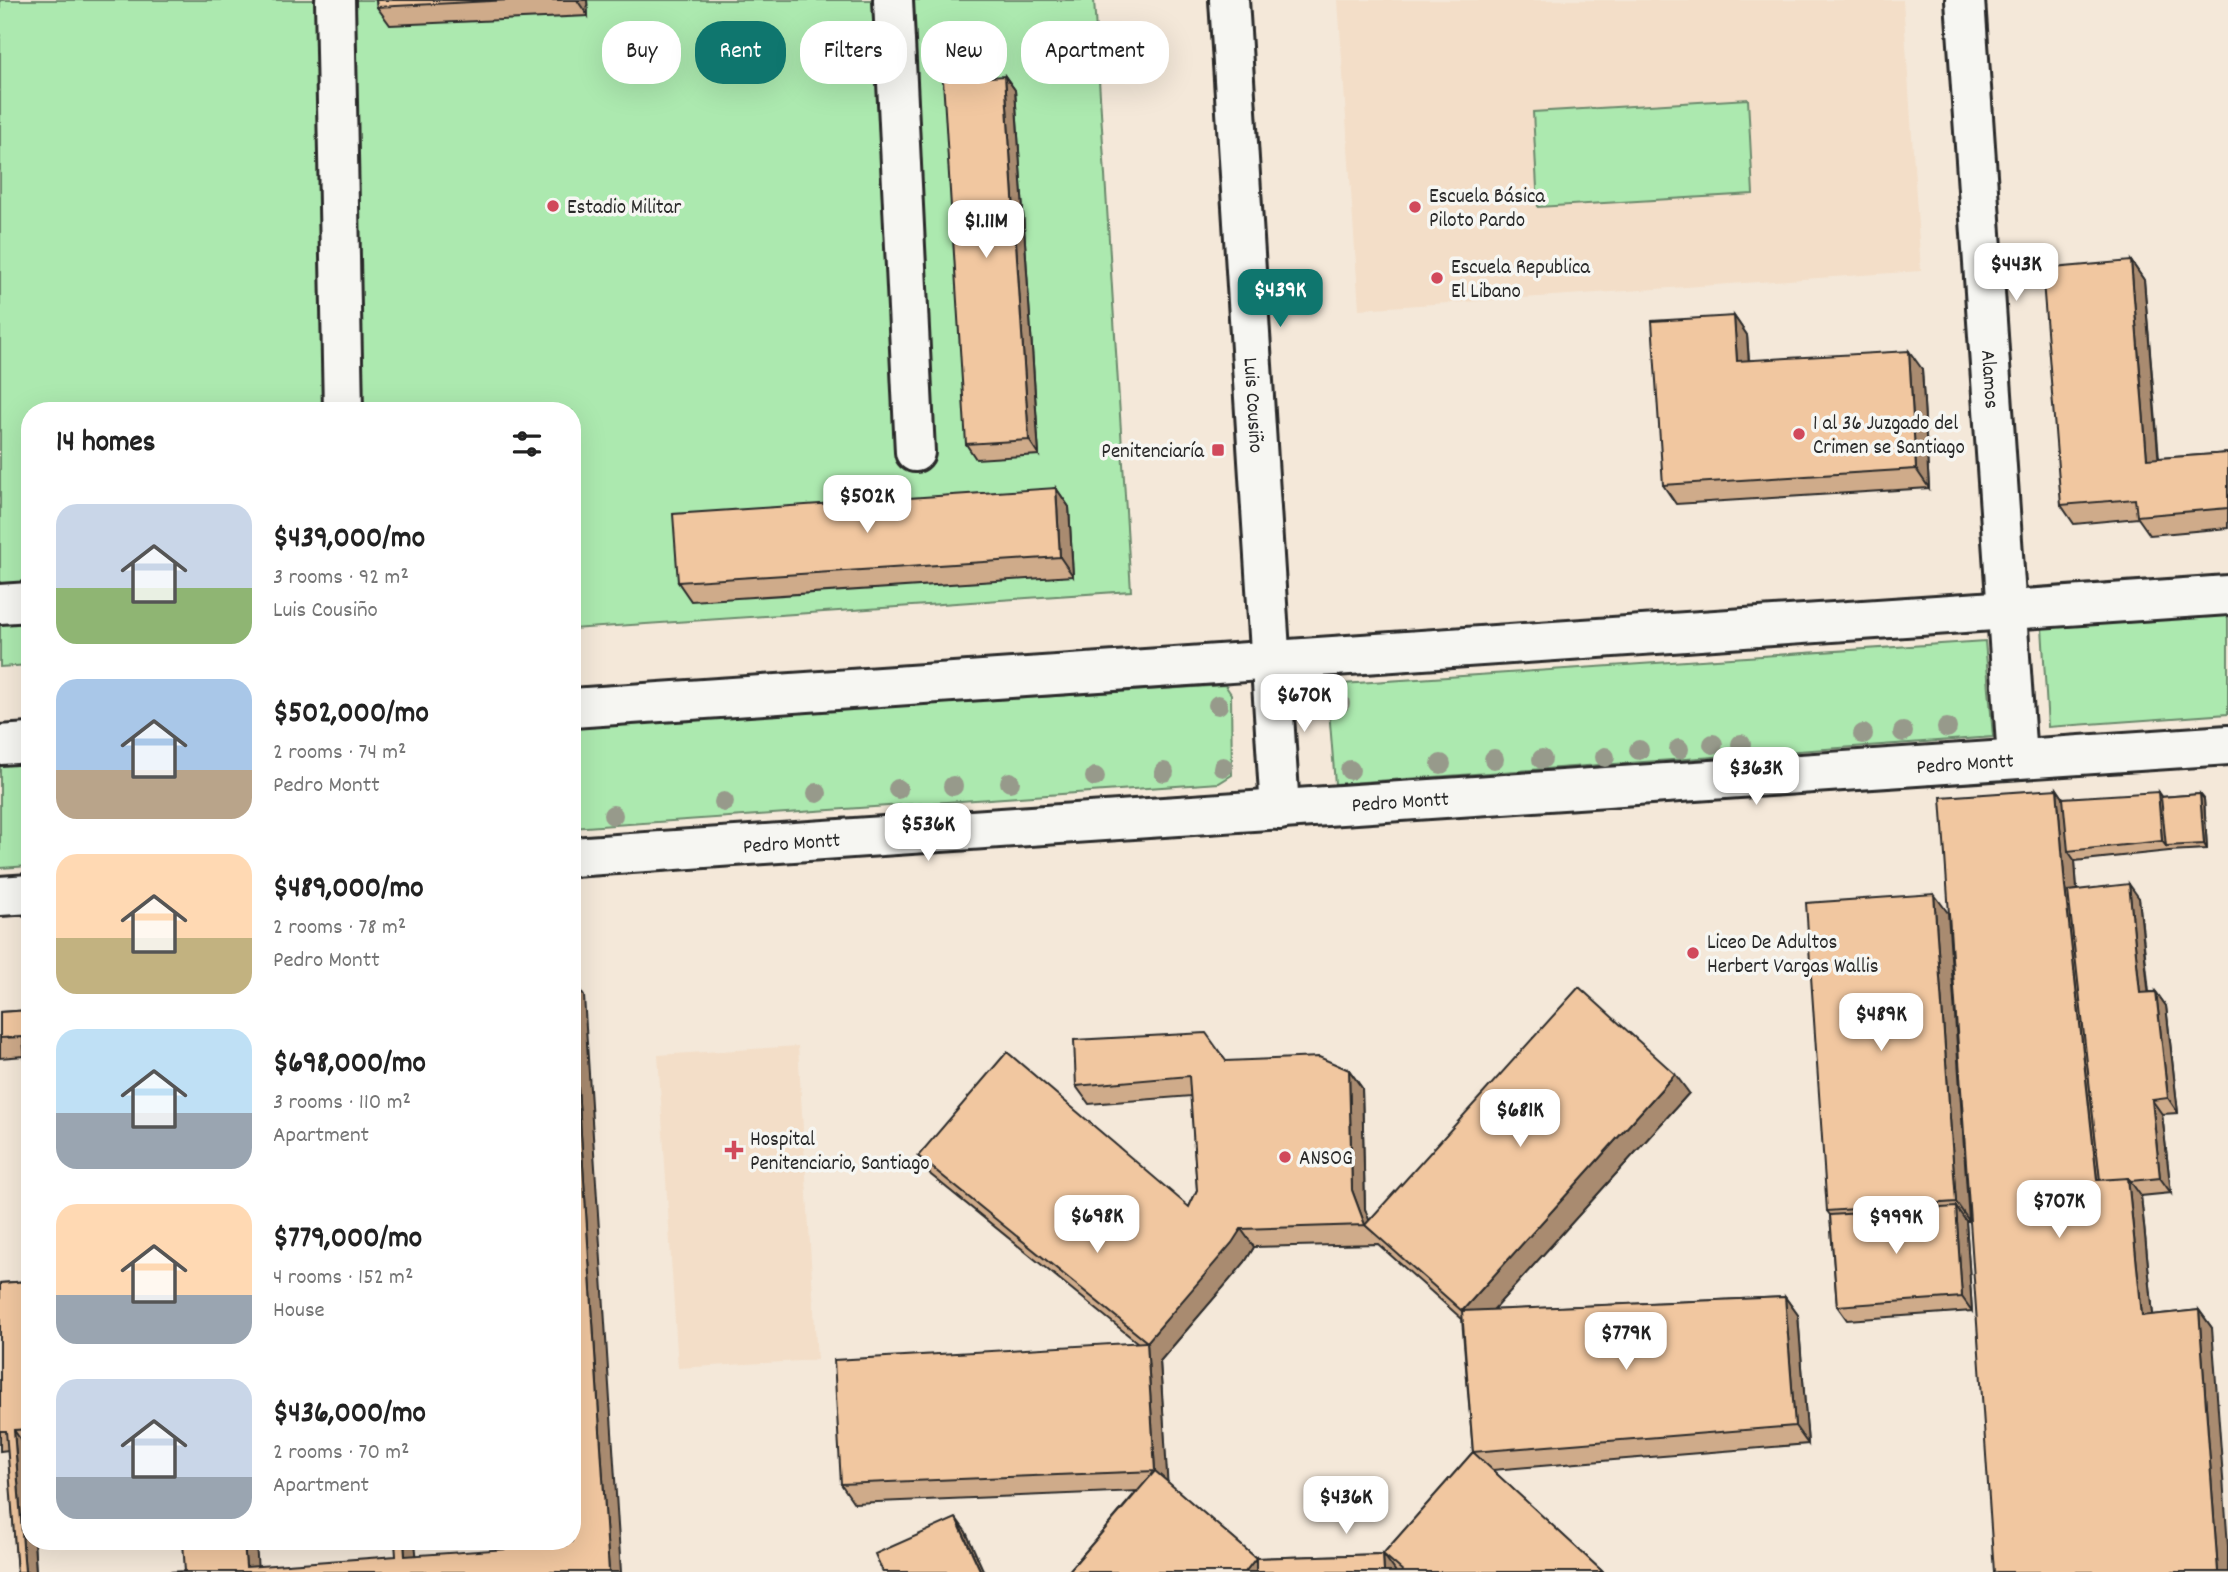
<!DOCTYPE html>
<html lang="en">
<head>
<meta charset="utf-8">
<style>
  body { margin:0; font-family:Dekko,sans-serif; background:#f6f6f6; color:#222; height:100vh; display:flex; flex-direction:column; font-size:26px; white-space:nowrap }
  * { box-sizing:border-box; margin:0 }
  p { font-size:23px; color:#767676 }
  .icon { flex:none; width:38px; height:38px; fill:none; stroke:currentColor; stroke-width:2; stroke-linecap:round; stroke-linejoin:round }
  .map { position:relative; flex:1; overflow:hidden }
  .details { position:absolute; left:21px; top:402px; width:560px; height:1148px; display:flex; flex-direction:column; background:#fff; border-radius:28px; box-shadow:0 7px 28px #0002 }
  .details>* { flex:none }
  .hud { position:absolute; left:602px; top:21px; width:665px; height:63px; display:flex; gap:14px }
  .price { position:absolute; translate:-50% -60px; padding:0 16px; border-radius:14px; background:#fff; color:#222; font-size:23px; line-height:46px; filter:drop-shadow(0 2px 4px #0008) }
  .price::after { content:''; position:absolute; left:50%; top:42px; width:21px; height:16px; margin-left:-10px; background:inherit; clip-path:polygon(0 0,100% 0,50% 100%) }
  .price.on { background:#0f766e; color:#fff }
  ul { padding:0; list-style:none }
  li { display:flex; align-items:center; gap:21px; height:175px; padding:0 35px }
  li span { display:grid; place-items:center; flex:none; width:196px; height:140px; border-radius:21px; color:#555 }
  li>.icon { margin-inline-start:auto }
  span .icon { width:84px; height:84px; fill:#fffc; stroke-width:1 }
  li b { font-size:30px }
  h2 { display:flex; justify-content:space-between; align-items:center; height:84px; padding:0 35px; font-size:30px }
  .tag { padding:0 24px; border-radius:28px; background:#fff; box-shadow:0 7px 28px #0002; font-size:24px; line-height:63px }
  .tag.on { background:#0f766e; color:#fff }
  .map>svg:first-child { display:block }
  .built { fill:#f3dec8 }
  .green { fill:#ace9af; stroke:#6c8a6d; stroke-width:2 }
  .lines { fill:none; stroke-linecap:round; stroke-linejoin:round }
  .minor-casing { stroke:#2b2b2b; stroke-width:44 }
  .minor { stroke:#f6f6f2; stroke-width:38 }
  .tree { fill:#979a8b }
  .wall { fill:#cfab8a; stroke:#2b2b2b; stroke-width:2; fill-rule:evenodd }
  .shaded-wall { fill:#a98b70; stroke:#2b2b2b; stroke-width:2 }
  .building { fill:#f1c7a0; stroke:#2b2b2b; stroke-width:2 }
  .poi-dot { fill:#d1495b; stroke:#f6f6f2; stroke-width:2.5 }
  .labels { text-anchor:middle; stroke-width:7; stroke-linejoin:round; paint-order:stroke }
  .poi-label { font-size:21px; fill:#2b2b2b; stroke:#f6f6f2; text-anchor:start }
  .street-label { font-size:21px; fill:#2b2b2b; stroke:#f6f6f2 }
</style>
</head>
<body>
<div class="map">
<svg width="2228" height="1572" viewBox="0 0 2228 1572">
  <rect width="100%" height="100%" fill="#f4e8d9"/>
  <filter id="ink" filterUnits="userSpaceOnUse"><feTurbulence type="fractalNoise" baseFrequency=".0143" numOctaves="2"/><feDisplacementMap in="SourceGraphic" scale="14" xChannelSelector="R" yChannelSelector="G"/><feConvolveMatrix kernelMatrix="1 2 1 2 8 2 1 2 1" color-interpolation-filters="sRGB"/></filter>
  <g filter="url(#ink)">
    <path class="built" d="M1338,0h565l18,271 -562,38z
      M798,1046l19,314 -139,8 -20,-313z"/>
    <path class="green" d="M0,0h1094l37,591 -559,38v-218h-542v254l-30,2z
      M1748,99l5,95 -215,13 -5,-95z
      M2228,614v100l-180,13 -6,-100z
      M1985,641l8,96 -658,47 -8,-99z
      M1225,685l6,9 1,81 -13,8 -647,45v-101z
      M30,762v104l-30,2v-104z"/>
    <g class="lines">
      <g class="minor-casing">
        <g id="minor">
          <path d="M335,0l8,411"/>
          <path d="M893,0l22,452"/>
          <path id="s1" d="M1229,0l51,810"/>
          <path id="s2" d="M1965,0l52,759"/>
          <path d="M0,604l30,-2"/>
          <path d="M572,708l1656,-113"/>
          <path d="M0,745l30,-2"/>
          <path id="s3" d="M572,857l1656,-112"/>
          <path d="M0,896l30,-2"/>
        </g>
      </g>
      <use href="#minor" class="minor"/>
    </g>
    <g class="tree">
      <circle cx="1340" cy="703" r="10"/>
      <circle cx="1218" cy="705" r="10"/>
      <circle cx="1947" cy="728" r="10"/>
      <circle cx="1903" cy="732" r="10"/>
      <circle cx="1863" cy="734" r="10"/>
      <circle cx="1713" cy="744" r="10"/>
      <circle cx="1741" cy="744" r="10"/>
      <circle cx="1679" cy="749" r="10"/>
      <circle cx="1639" cy="750" r="10"/>
      <circle cx="1605" cy="757" r="10"/>
      <circle cx="1494" cy="759" r="10"/>
      <circle cx="1542" cy="759" r="10"/>
      <circle cx="1441" cy="764" r="10"/>
      <circle cx="1223" cy="767" r="10"/>
      <circle cx="1350" cy="770" r="10"/>
      <circle cx="1164" cy="772" r="10"/>
      <circle cx="1095" cy="777" r="10"/>
      <circle cx="1010" cy="782" r="10"/>
      <circle cx="953" cy="786" r="10"/>
      <circle cx="898" cy="789" r="10"/>
      <circle cx="817" cy="793" r="10"/>
      <circle cx="724" cy="802" r="10"/>
      <circle cx="613" cy="815" r="10"/>
    </g>
    <path class="wall" d="M376,0h211l1,16 -198,9 -13,-18z
      M1005,76l10,14 24,365 -63,4 -10,-15z
      M2131,261l13,19 15,178 69,-5v75l-78,7 -12,-17 -64,6 -13,-19z
      M1734,316l13,19 2,25 173,9 7,119 -253,16 -13,-19z
      M1056,488l13,19 4,69 -382,25 -13,-19z
      M2057,789l6,9 98,-1 39,-3 4,5 3,50 -38,2 -94,10 2,29 62,8 10,94h7l10,14 12,107 -16,1 9,79 -30,3 12,119 46,-5 13,18 -218,244z
      M1948,913l21,308h-3l6,90 -125,9 -10,-14 -7,-91 -3,-4z
      M30,1010l-6,46 -24,2v-46z
      M1226,1061l123,9 13,18 3,121 4,12 320,-128 -196,217 292,-13 13,18 10,129 -316,26 111,102h-535l69,-81 -283,12 -13,-19 297,-141 -207,-168 -13,-19 271,51 8,-17 -6,-94 -102,8 -13,-18zM1378,1244l84,75 11,133 -90,102 -127,4 -89,-76 -7,-121 85,-99 9,-15z
      M30,1281v167l-3,1 3,36v57h4l2,30h-19l-9,-122 -8,1v-168z"/>
    <path class="shaded-wall" d="M577,0h10l1,16z
      M1005,76l10,14 24,365 -10,-15z
      M2131,261l13,19 16,198 -13,-19z
      M1734,316l13,19 3,45 -13,-19z
      M1909,351l13,18 7,119 -13,-19z
      M1056,488l13,19 4,69 -13,-19z
      M2057,789l13,19 -2,43 7,10 3,44 31,279 -12,-4 -32,-293z
      M2158,792l7,10 1,44 -4,-5z
      M2200,794l4,5 3,50 -3,-5z
      M2129,884l10,14 11,110 -10,-15z
      M1934,894l14,19 21,308 -13,-19z
      M572,979l12,17 37,576h-12l-37,-579z
      M2156,992l10,14 12,107 -10,-15z
      M1349,1070l13,18 3,121 9,24 -9,-8 -13,-35z
      M1675,1074l14,19 -214,237 -13,-19z
      M2152,1100l10,14 9,79 -11,-15z
      M2128,1178l13,18 14,139 -13,-19z
      M1956,1207l10,14 6,90 -10,-14z
      M1241,1229l13,18 -9,15 -85,99 8,129 -13,-19 -8,-129z
      M1785,1297l13,18 10,129 -13,-18z
      M2199,1310l13,18 16,218v26h-10z
      M14,1430l13,19 3,36v57h4l2,30h-11z
      M956,1518l10,14 18,40h-3z
      M244,1542h12l2,30 -12,-5z
      M404,1542h11l3,30 -13,-16z
      M1383,1554l13,18h-12z
      M1256,1558l10,14h-21z"/>
    <path class="building" d="M376,0h134l-133,7z
      M1005,76l24,364 -63,4 -23,-364z
      M2131,261l16,198 81,-6v55l-91,8 -2,-17 -74,6 -19,-236z
      M1734,316l3,45 172,-10 7,118 -253,16 -11,-164z
      M1056,488l4,69 -382,25 -5,-68z
      M2057,789l8,98 32,293 31,-2 14,138 57,-6 19,262h-224l-53,-775z
      M2158,792l4,49 -94,10 -5,-53z
      M2200,794l4,50 -38,2 -5,-49z
      M2129,884l11,109 16,-1 12,106 -16,2 8,78 -29,3 -3,-3 -28,2 -32,-289z
      M1934,894l22,308 -129,9 -21,-308z
      M1579,987l96,87 -213,237 -97,-86z
      M572,993l37,579h-441l17,-1 -2,-29h61l2,25 150,-11 -1,-14h9l1,14 161,-11v-3h6z
      M30,1010v126l-7,-99 -23,1v-26z
      M1206,1033l20,28 93,-4 30,13 3,120 13,35 -124,4 -9,14 -85,99 8,129 -314,13 -7,-124 313,-18 -229,-186 89,-104 182,155 8,-17 -8,-114 -113,10 -2,-46z
      M1956,1207l6,90 -125,9 -7,-91z
      M30,1281v148l-16,1 11,142h-8l-11,-141h-6v-148z
      M1785,1297l10,129 -322,26 -11,-141z
      M1473,1452l130,120h-199l-21,-18 1,18h-128v-14l-11,14h-177l87,-101 101,87 127,-4z
      M956,1518l25,54h-98l-8,-18z"/>
  </g>
  <g class="poi-dot">
    <circle cx="553" cy="206" r="7"/>
    <circle cx="1415" cy="207" r="7"/>
    <circle cx="1437" cy="278" r="7"/>
    <circle cx="1799" cy="434" r="7"/>
    <rect x="1211" y="443" width="14" height="14" rx="3.5"/>
    <circle cx="1693" cy="953" r="7"/>
    <path d="M730.5 1139.5h7v7h7v7h-7v7h-7v-7h-7v-7h7z"/>
    <circle cx="1285" cy="1157" r="7"/>
  </g>
  <g class="labels">
    <g class="poi-label">
      <text x="1429" y="202">Escuela Básica<tspan x="1429" dy="24">Piloto Pardo</tspan></text>
      <text x="567" y="213">Estadio Militar</text>
      <text x="1451" y="273">Escuela Republica<tspan x="1451" dy="24">El Libano</tspan></text>
      <text x="1813" y="429">1 al 36 Juzgado del<tspan x="1813" dy="24">Crimen se Santiago</tspan></text>
      <text x="1204" y="457" text-anchor="end">Penitenciaría</text>
      <text x="1707" y="948">Liceo De Adultos<tspan x="1707" dy="24">Herbert Vargas Wallis</tspan></text>
      <text x="750" y="1145">Hospital<tspan x="750" dy="24">Penitenciario, Santiago</tspan></text>
      <text x="1299" y="1164">ANSOG</text>
    </g>
    <g class="street-label">
      <text dy="7" stroke="none"><textPath href="#s2" startOffset="380">Alamos</textPath></text>
      <text dy="7" stroke="none"><textPath href="#s1" startOffset="406">Luis Cousiño</textPath></text>
      <text dy="7" stroke="none"><textPath href="#s3" startOffset="1396">Pedro Montt</textPath></text>
      <text dy="7" stroke="none"><textPath href="#s3" startOffset="830">Pedro Montt</textPath></text>
      <text dy="7" stroke="none"><textPath href="#s3" startOffset="220">Pedro Montt</textPath></text>
    </g>
  </g>
</svg>
<b class="price" style="left:986px;top:260px">$1.11M</b>
<b class="price" style="left:2016px;top:303px">$443K</b>
<b class="price on" style="left:1280px;top:329px">$439K</b>
<b class="price" style="left:867px;top:535px">$502K</b>
<b class="price" style="left:1304px;top:734px">$670K</b>
<b class="price" style="left:1756px;top:807px">$363K</b>
<b class="price" style="left:928px;top:863px">$536K</b>
<b class="price" style="left:1881px;top:1053px">$489K</b>
<b class="price" style="left:1520px;top:1149px">$681K</b>
<b class="price" style="left:2059px;top:1240px">$707K</b>
<b class="price" style="left:1097px;top:1255px">$698K</b>
<b class="price" style="left:1896px;top:1256px">$999K</b>
<b class="price" style="left:1626px;top:1372px">$779K</b>
<b class="price" style="left:1346px;top:1536px">$436K</b>
<div class="hud">
<a class="tag">Buy</a>
<a class="tag on">Rent</a>
<a class="tag">Filters</a>
<a class="tag">New</a>
<a class="tag">Apartment</a>
</div>
<section class="details">
<h2>14 homes<svg class="icon" aria-label="filters" viewBox="0 0 24 24"><path d="M4 7h16M4 17h16"/><circle cx="9" cy="7" r="2"/><circle cx="15" cy="17" r="2"/></svg></h2>
<ul>
<li><span style="background:linear-gradient(#c9d6e8 60%,#8fb573 0)"><svg class="icon" aria-label="home" viewBox="0 0 24 24"><path d="M3 11l9-7 9 7M6 9v11h12V9"/></svg></span><div><b>$439,000/mo</b><p>3 rooms · 92 m²</p><p>Luis Cousiño</p></div></li>
<li><span style="background:linear-gradient(#a9c7e8 65%,#b9a48a 0)"><svg class="icon" aria-label="home" viewBox="0 0 24 24"><path d="M3 11l9-7 9 7M6 9v11h12V9"/></svg></span><div><b>$502,000/mo</b><p>2 rooms · 74 m²</p><p>Pedro Montt</p></div></li>
<li><span style="background:linear-gradient(#ffd9b3 60%,#c2b280 0)"><svg class="icon" aria-label="home" viewBox="0 0 24 24"><path d="M3 11l9-7 9 7M6 9v11h12V9"/></svg></span><div><b>$489,000/mo</b><p>2 rooms · 78 m²</p><p>Pedro Montt</p></div></li>
<li><span style="background:linear-gradient(#bfe0f5 60%,#9aa5b1 0)"><svg class="icon" aria-label="home" viewBox="0 0 24 24"><path d="M3 11l9-7 9 7M6 9v11h12V9"/></svg></span><div><b>$698,000/mo</b><p>3 rooms · 110 m²</p><p>Apartment</p></div></li>
<li><span style="background:linear-gradient(#ffd9b3 65%,#9aa5b1 0)"><svg class="icon" aria-label="home" viewBox="0 0 24 24"><path d="M3 11l9-7 9 7M6 9v11h12V9"/></svg></span><div><b>$779,000/mo</b><p>4 rooms · 152 m²</p><p>House</p></div></li>
<li><span style="background:linear-gradient(#c9d6e8 70%,#9aa5b1 0)"><svg class="icon" aria-label="home" viewBox="0 0 24 24"><path d="M3 11l9-7 9 7M6 9v11h12V9"/></svg></span><div><b>$436,000/mo</b><p>2 rooms · 70 m²</p><p>Apartment</p></div></li>
</ul>
</section>
</div>
</body>
</html>
